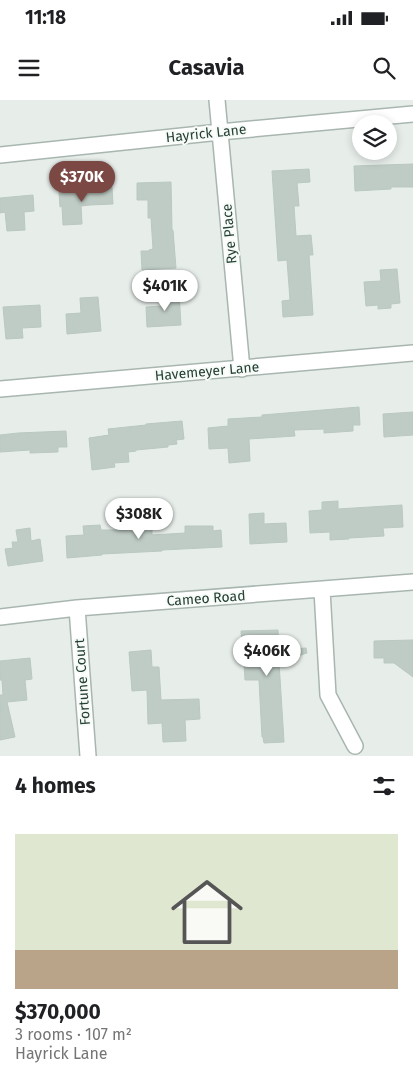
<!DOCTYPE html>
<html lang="en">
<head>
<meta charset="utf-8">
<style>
  body { margin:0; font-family:"Fira Sans",sans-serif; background:#f6f6f6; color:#202124; height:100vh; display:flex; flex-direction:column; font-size:19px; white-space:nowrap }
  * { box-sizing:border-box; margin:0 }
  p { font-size:16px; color:#757577 }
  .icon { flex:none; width:28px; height:28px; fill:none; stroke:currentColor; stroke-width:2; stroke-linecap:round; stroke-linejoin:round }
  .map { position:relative; height:656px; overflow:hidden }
  .sheet { display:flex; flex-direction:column; background:#fff; flex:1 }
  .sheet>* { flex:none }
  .fabs { position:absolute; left:352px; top:15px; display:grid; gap:10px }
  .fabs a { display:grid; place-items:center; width:45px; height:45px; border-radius:50%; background:#fff; box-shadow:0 2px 8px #0003; font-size:25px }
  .price { position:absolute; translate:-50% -42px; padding:0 11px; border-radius:18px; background:#fff; color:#222; font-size:16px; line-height:32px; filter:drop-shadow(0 1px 2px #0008) }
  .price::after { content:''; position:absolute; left:50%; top:30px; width:15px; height:11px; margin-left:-8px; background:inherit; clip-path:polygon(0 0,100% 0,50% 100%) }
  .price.on { background:#7b4843; color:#fff }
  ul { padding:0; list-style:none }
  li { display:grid; align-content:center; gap:10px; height:265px; padding:0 15px }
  li span { display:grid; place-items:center; height:155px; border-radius:0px; color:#555 }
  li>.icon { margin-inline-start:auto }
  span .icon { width:90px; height:90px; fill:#fffc; stroke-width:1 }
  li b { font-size:21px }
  h2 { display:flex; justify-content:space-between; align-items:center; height:60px; padding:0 15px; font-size:21px }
  .status { display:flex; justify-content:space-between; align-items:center; height:35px; padding:0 25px; background:#fff; direction:ltr }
  .status svg { height:14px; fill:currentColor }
  header { display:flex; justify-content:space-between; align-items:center; height:65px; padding:0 15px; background:#fff; font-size:22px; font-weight:700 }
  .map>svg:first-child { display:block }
  .building { fill:#bfccc5; stroke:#b9c8c0 }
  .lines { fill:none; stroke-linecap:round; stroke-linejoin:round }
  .minor-casing { stroke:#a9b6b0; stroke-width:18 }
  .tertiary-casing { stroke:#a9b6b0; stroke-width:18 }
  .minor { stroke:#fff; stroke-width:15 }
  .tertiary { stroke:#fff; stroke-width:15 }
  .labels { text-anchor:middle; stroke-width:4; stroke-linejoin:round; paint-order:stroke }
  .street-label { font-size:14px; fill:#264035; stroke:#f7fbf8 }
</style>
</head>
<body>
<div class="status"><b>11:18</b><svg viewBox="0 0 49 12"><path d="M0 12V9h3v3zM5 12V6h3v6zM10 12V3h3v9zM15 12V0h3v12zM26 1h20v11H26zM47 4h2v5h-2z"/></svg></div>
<header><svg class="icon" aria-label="menu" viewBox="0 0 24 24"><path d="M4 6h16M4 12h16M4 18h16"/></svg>Casavia<svg class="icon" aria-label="search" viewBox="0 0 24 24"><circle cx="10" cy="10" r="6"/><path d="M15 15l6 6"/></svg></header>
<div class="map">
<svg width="413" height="656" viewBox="0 0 413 656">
  <rect width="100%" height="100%" fill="#e7eeea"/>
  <path class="building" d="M413,64v23h-22v2l-36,2 -1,-25z
    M309,69l1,13 -13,1 2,23h-5l2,30 15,-1 2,20h-4l4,60 -30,2 -1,-16 8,-1 -3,-40 -9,1 -6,-90z
    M171,82l1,48h1l3,38 -34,2 -1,-19h8v-1l4,-1 -2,-31h-3v-18h-11v-17z
    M112,87l1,17 -23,1 -9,1 1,18 -19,1 -1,-19 -2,1 -1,-15z
    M33,95l1,16 -10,1 1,18 -18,1 -2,-19 -5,1v-15z
    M397,169l3,34 -9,1v4l-13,1v-4l-12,1 -2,-24 17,-1 -1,-11z
    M179,193l2,32 -34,2 -1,-20 17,-1 -1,-12z
    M98,197l3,34 -34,3 -1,-20 15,-1 -1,-15z
    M40,205l1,22 -19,1 1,10 -17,1 -3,-32z
    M359,307l1,18h-7v6l-29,2v-4l-30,1 1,6 -46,3 1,22 -21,2 -1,-15 -19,1 -1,-21 20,-2v-7l34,-2v-2z
    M413,312v23l-29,2 -1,-23z
    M182,321l2,18 -8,1 1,4 -9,1v2l-32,3v1l-8,1 1,10 -15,1 1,4 -23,3 -3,-32 20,-3 -1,-6 38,-4v-1z
    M66,331l1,16h-9v5l-28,1v-3l-30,2v-17l18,-2z
    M338,401v8l64,-4 1,22 -20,1 1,8 -35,2v1l-19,1v-8l-20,1 -1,-22 13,-1v-8z
    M264,413v11l22,-1 1,19 -37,2 -1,-30z
    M143,421l1,9 8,-1v6l33,-2v-7h28v5l8,-1 1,17 -60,3v1l-60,3v1l-35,3 -1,-22 18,-1 -1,-9 17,-1 1,5h27l-1,-8z
    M30,428l1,13 9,-2 3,22 -35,5 -3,-17 8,-1 -1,-6h6l-2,-12z
    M278,530l1,20 27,-2 1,5 -28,9 5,80 -20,1 -1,-6h-1l-3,-57h-14l-2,-36h-1l-1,-13z
    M413,540v37l-19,-14h-10v-5h-10v-17z
    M151,550l1,17h7l2,33 38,-1 1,20 -15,1 1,21 -23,1 -1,-19 -14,1 -1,-34 -15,1 -3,-39z
    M30,558l2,21 -7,1 2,20 -20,2 8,35 -15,3v-45h3l-1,-15h-2v-19z"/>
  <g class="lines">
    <g class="minor-casing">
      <path id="minor" d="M217,0l25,269
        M0,55l220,-23 193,-18
        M322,490l6,105 27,51
        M77,508l11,148
        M0,517l77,-9 336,-26"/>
    </g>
    <g class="tertiary-casing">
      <path id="tertiary" d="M0,289l413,-36"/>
    </g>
    <use href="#minor" class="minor"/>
    <use href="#tertiary" class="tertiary"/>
  </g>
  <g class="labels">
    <g class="street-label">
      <text transform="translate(206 33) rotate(-6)" y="5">Hayrick Lane</text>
      <text transform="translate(229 134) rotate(-95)" y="5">Rye Place</text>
      <text transform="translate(207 271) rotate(-5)" y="5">Havemeyer Lane</text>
      <text transform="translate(206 498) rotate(-4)" y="5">Cameo Road</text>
      <text transform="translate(82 582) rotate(-94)" y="5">Fortune Court</text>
    </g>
  </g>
</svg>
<div class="fabs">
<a><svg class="icon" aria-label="layers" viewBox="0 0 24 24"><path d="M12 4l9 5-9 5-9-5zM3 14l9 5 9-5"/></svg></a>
</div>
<b class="price on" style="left:82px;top:103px">$370K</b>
<b class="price" style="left:165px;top:212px">$401K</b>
<b class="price" style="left:139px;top:440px">$308K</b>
<b class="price" style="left:267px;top:577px">$406K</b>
</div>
<section class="sheet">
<h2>4 homes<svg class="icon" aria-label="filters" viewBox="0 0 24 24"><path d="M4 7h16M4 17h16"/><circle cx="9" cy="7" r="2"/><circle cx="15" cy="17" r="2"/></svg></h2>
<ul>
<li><span style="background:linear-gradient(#dfe7d0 75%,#b9a48a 0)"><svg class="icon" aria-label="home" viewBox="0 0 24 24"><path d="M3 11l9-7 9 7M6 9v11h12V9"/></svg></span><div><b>$370,000</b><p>3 rooms · 107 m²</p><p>Hayrick Lane</p></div></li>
</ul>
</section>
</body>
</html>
